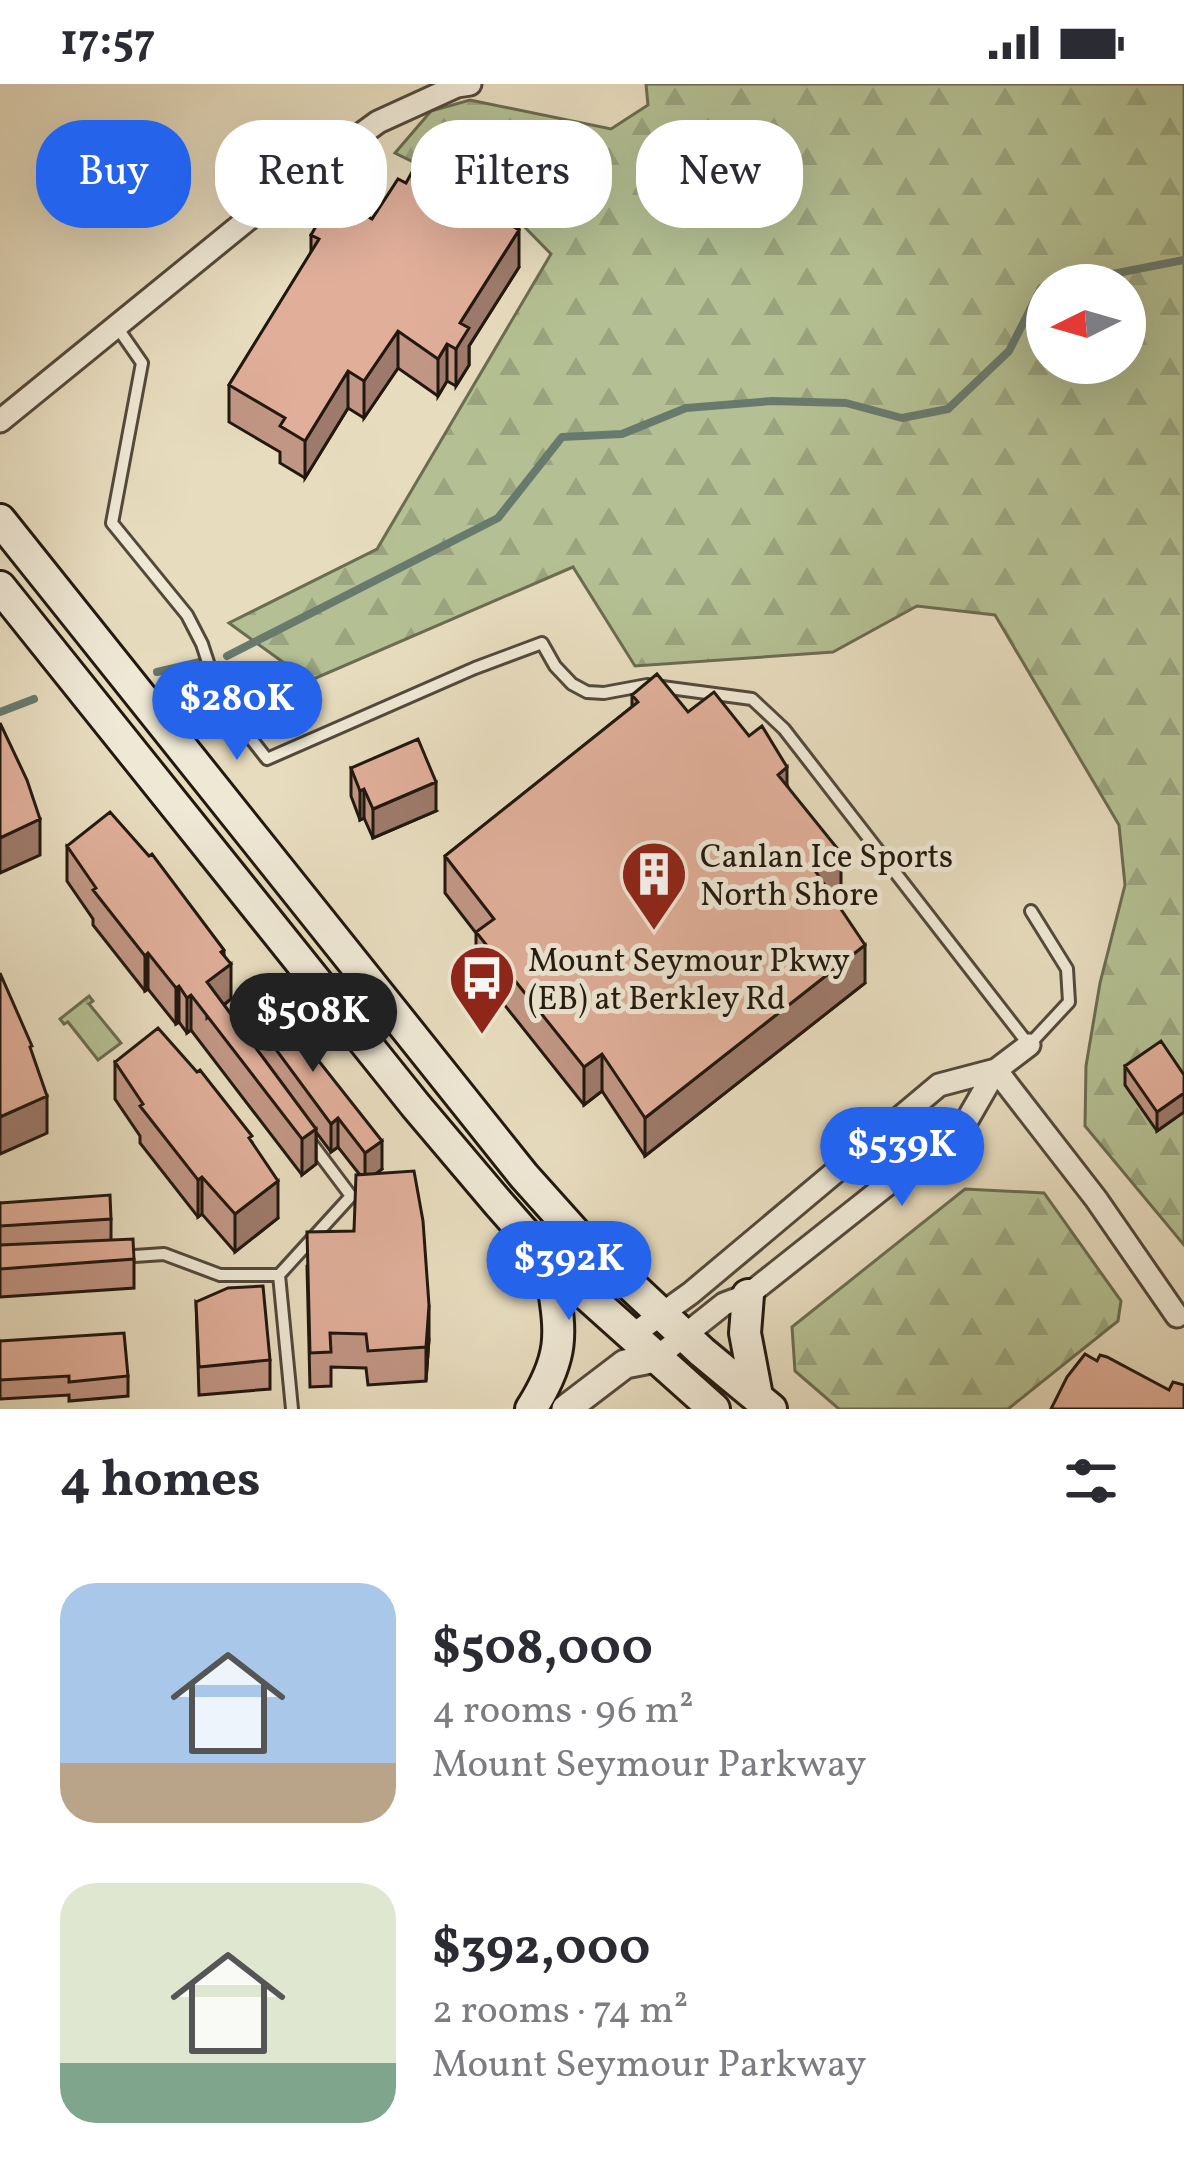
<!DOCTYPE html>
<html lang="en">
<head>
<meta charset="utf-8">
<style>
  body { margin:0; font-family:Vollkorn,serif; background:#f7f7f7; color:#2b2b33; height:100vh; display:flex; flex-direction:column; font-size:45px; white-space:nowrap }
  * { box-sizing:border-box; margin:0 }
  p { font-size:39px; color:#7c7c81 }
  .icon { flex:none; width:66px; height:66px; fill:none; stroke:currentColor; stroke-width:2; stroke-linecap:round; stroke-linejoin:round }
  .map { position:relative; height:1325px; overflow:hidden }
  .panel { display:flex; flex-direction:column; background:#fff; flex:1 }
  .panel>* { flex:none }
  .hud { position:absolute; left:36px; top:36px; width:1113px; height:108px; display:flex; gap:24px }
  .needle { width:78px; rotate:265deg }
  .fabs { position:absolute; left:1026px; top:180px; display:grid; gap:24px }
  .fabs a { display:grid; place-items:center; width:120px; height:120px; border-radius:50%; background:#fff; box-shadow:0 12px 48px #0002; font-size:60px }
  .price { position:absolute; translate:-50% -102px; padding:0 27px; border-radius:42px; background:#2563eb; color:#fff; font-size:39px; line-height:78px; filter:drop-shadow(0 3px 6px #0008) }
  .price::after { content:''; position:absolute; left:50%; top:72px; width:36px; height:27px; margin-left:-18px; background:inherit; clip-path:polygon(0 0,100% 0,50% 100%) }
  .price.on { background:#222; color:#fff }
  ul { padding:0; list-style:none }
  li { display:flex; align-items:center; gap:36px; height:300px; padding:0 60px }
  li span { display:grid; place-items:center; flex:none; width:336px; height:240px; border-radius:36px; color:#555 }
  li>.icon { margin-inline-start:auto }
  span .icon { width:144px; height:144px; fill:#fffc; stroke-width:1 }
  li b { font-size:51px }
  h2 { display:flex; justify-content:space-between; align-items:center; height:144px; padding:0 60px; font-size:51px }
  .chip { padding:0 42px; border-radius:48px; background:#fff; box-shadow:0 12px 48px #0002; font-size:42px; line-height:108px }
  .chip.on { background:#2563eb; color:#fff }
  .status { display:flex; justify-content:space-between; align-items:center; height:84px; padding:0 60px; background:#fff; direction:ltr }
  .status svg { height:33px; fill:currentColor }
  .map>svg:first-child { display:block }
  .forest { fill:url(#forest-firs); stroke:#6b6c51; stroke-width:3; fill-rule:evenodd }
  .park { fill:url(#park-tufts); stroke:#6b6c51; stroke-width:3 }
  .lines { fill:none; stroke-linecap:round; stroke-linejoin:round }
  .stream { stroke:#687a6e; stroke-width:8 }
  .service-casing { stroke:#53493b; stroke-width:16 }
  .minor-casing { stroke:#53493b; stroke-width:27 }
  .tertiary-casing { stroke:#53493b; stroke-width:33 }
  .secondary-casing { stroke:#22180f; stroke-width:36 }
  .service { stroke:#efe8d5; stroke-width:10 }
  .minor { stroke:#efe8d5; stroke-width:21 }
  .tertiary { stroke:#efe8d5; stroke-width:27 }
  .secondary { stroke:#efe8d5; stroke-width:30 }
  .wall { fill:#c19684; stroke:#22180f; stroke-width:3 }
  .shaded-wall { fill:#9d7a6b; stroke:#22180f; stroke-width:3 }
  .building { fill:#e0ae99; stroke:#22180f; stroke-width:3 }
  .labels { text-anchor:middle; stroke-width:10; stroke-linejoin:round; paint-order:stroke }
  .poi-label { font-size:33px; fill:#22180f; stroke:#efe8d5; text-anchor:start }
</style>
</head>
<body>
<div class="status"><b>17:57</b><svg viewBox="0 0 49 12"><path d="M0 12V9h3v3zM5 12V6h3v6zM10 12V3h3v9zM15 12V0h3v12zM26 1h20v11H26zM47 4h2v5h-2z"/></svg></div>
<div class="map">
<svg width="1184" height="1325" viewBox="0 0 1184 1325">
  <defs>
    <pattern id="forest-firs" width="22" height="20" patternUnits="userSpaceOnUse" patternTransform="scale(3)"><rect width="22" height="20" fill="#b4c093"/><path d="M5 1l3.5 6h-7zM16 11l3.5 6h-7z" fill="#9aa47e"/></pattern>
    <pattern id="park-tufts" width="24" height="20" patternUnits="userSpaceOnUse" patternTransform="scale(3)"><rect width="24" height="20" fill="#b4c093"/><path d="M3 7l-1-3M5 7V3M7 7l1-3M15 17l-1-3M17 17v-4M19 17l1-3" fill="none" stroke="#9aa47e"/></pattern>
  </defs>
  <rect width="100%" height="100%" fill="#e7dcbe"/>
  <filter id="stains"><feTurbulence type="fractalNoise" baseFrequency=".00167" numOctaves="4"/><feColorMatrix values="0 0 0 0 .2 0 0 0 0 .09 0 0 0 0 .02 0 0 0 .5 -.17"/></filter>
  <radialGradient id="worn" r=".72"><stop offset=".6" stop-color="#630" stop-opacity="0"/><stop offset="1" stop-color="#630" stop-opacity=".3"/></radialGradient>
  <path class="forest" d="M646,0h538v1161l-99,-119 1,-60 14,-83 25,-98 -6,-60 -124,-210 -78,-9 -84,46 -198,14 -62,-99 -264,114 -80,-58 148,-74 174,-295 -46,-47 -110,-54 36,-42 39,-11 141,29 37,-24zM1047,201h78v78h-78z
    M965,1105l79,4 77,108 -3,20 -110,88h-169l-44,-38 -3,-44z"/>
  <path class="park" d="M89,912l4,5 -4,3 32,39 -23,17 -30,-38 -4,2 -4,-5z"/>
  <g class="lines">
    <path class="stream" d="M1056,201l128,-25
      M227,572l271,-138 64,-81 60,-3 64,-26 86,-7 74,2 56,15 46,-9 61,-58 32,-63 6,-1
      M157,588l43,-10
      M0,628l34,-13"/>
    <g class="service-casing">
      <path id="service" d="M117,243l25,36 -30,160 75,92 15,29 18,55 47,60 208,-91 67,-25 13,23 17,18 15,8 17,1 43,-8 105,14 32,30 245,316 40,-43 -2,-33 -36,-58
        M224,940l98,-27
        M120,1173l44,-3 56,21h59l13,134
        M279,1191l72,-79 -42,-56"/>
    </g>
    <g class="minor-casing">
      <path id="minor" d="M0,337l274,-223 104,-76 79,-36 13,-2
        M996,986l100,129 81,117
        M631,1252l60,-43 248,-208 57,-15
        M656,1274l68,-54 24,-9 218,-173 30,-52 33,-25"/>
    </g>
    <g class="tertiary-casing">
      <path id="tertiary" d="M566,1325l59,-45 31,-6"/>
    </g>
    <g class="secondary-casing">
      <path id="secondary" d="M0,436l524,656 52,58 126,118 69,57
        M0,503l416,519 83,98 51,58 164,147
        M748,1211l-3,38 12,63
        M531,1325c38,-60 28,-81 19,-147"/>
    </g>
    <use href="#service" class="service"/>
    <use href="#minor" class="minor"/>
    <use href="#tertiary" class="tertiary"/>
    <use href="#secondary" class="secondary"/>
  </g>
  <path class="wall" d="M406,99l74,24 39,60 -50,79v19l-13,21 -9,-5 -9,15 -40,-28 -34,50 -16,-10 -43,70 -25,-15v-11l-51,-30v-37l82,-132v-18l61,-16z
    M632,611l56,17 61,24 38,49 54,105 -8,7 32,86 -220,173 -43,-65 -18,14 -108,-136v-36l-31,-40v-37l187,-149z
    M351,684l85,43 -63,27 -9,-20 -4,2 -9,-24z
    M67,762l157,109 7,44 -7,6 25,34v-26l133,156 -7,5 54,165 -3,42 -58,4 -2,-17 -35,-1v19l-21,1 -3,-121 47,-35 6,-56 -22,-28 -7,5 -15,-20v32l-14,11 -111,-145 -4,3 -8,-11 -3,2 -28,-35 -3,2 -52,-66v-6l-26,-38z
    M115,978l137,80 26,76 -43,34 -33,-38 -4,3 -58,-74v-7l-25,-37z
    M1125,982l59,9v37l-27,19 -32,-46z
    M0,1119l111,16v21l23,19v29l-134,9z
    M196,1218l74,58v29l-71,6z
    M0,1257l128,35v20l-59,5v-6l-69,4z"/>
  <path class="shaded-wall" d="M519,146v37l-50,79v19l-13,21v-37l4,-26z
    M398,247v37l-34,50v-37z
    M447,260v37l-9,15v-37z
    M348,287v37l-43,70v-37z
    M787,683v38l-9,-30z
    M436,698v29l-63,27v-29z
    M364,705v29l-4,2v-29z
    M40,735v36l-40,18v-35z
    M841,769v37l-25,19v-37z
    M865,861v38l-220,173v-38z
    M224,866v19l7,-5v35l-24,19v-36z
    M148,869v36l-3,2v-35z
    M179,902v36l-3,2v-36z
    M191,911v35l-4,3v-35z
    M602,970v37l-18,14v-38z
    M1184,1009v19l-27,19v-19z
    M47,1012v37l-47,21v-37z
    M338,1034v29l-7,5v-28z
    M316,1045v35l-14,11v-36z
    M382,1057v28l-17,13v-29z
    M202,1093v37l-4,3v-37z
    M278,1097v37l-43,34v-38z
    M429,1221v34l-3,42v-34z"/>
  <path class="building" d="M417,79l63,37 -2,5 41,25 -59,93 9,5 -13,21 -9,-5 -9,15 -40,-28 -34,50 -16,-10 -43,70 -25,-15 5,-8 -56,-33 90,-146 -8,-4 22,-39 39,23 26,-40 8,4z
    M657,590l31,38 26,-20 35,44 13,-10 25,41 -9,8 63,78 -25,19 49,73 -220,173 -43,-64 -18,13 -108,-135 18,-13 -49,-63 193,-154 -6,-7z
    M0,639l27,57 13,39 -40,19z
    M418,655l18,43 -63,27 -9,-20 -4,2 -9,-23z
    M110,728l39,44 3,-2 72,96 -3,2 10,12 -24,18 109,147 -14,10 -111,-144 -4,3 -8,-12 -3,2 -28,-35 -3,3 -52,-66 3,-2 -29,-42z
    M0,889l32,73 -2,1 17,49 -47,21z
    M269,914l113,143 -17,12 -27,-35 -7,6 -82,-111z
    M158,944l39,44 3,-2 52,66 -3,2 29,43 -43,33 -33,-37 -4,3 -58,-74 3,-2 -28,-42z
    M1161,957l23,34v18l-27,19 -32,-46z
    M414,1087l9,50 6,84 -3,42 -58,4 -2,-17 -36,-1 1,19 -21,1 -3,-121 47,-1 2,-56z
    M110,1111l1,24 -111,7v-23z
    M133,1155l1,20 -134,10v-24z
    M263,1202l7,74 -71,7 -3,-65 32,-14z
    M124,1249l4,43 -59,6v-6l-69,4v-39z
    M1085,1270l12,7 3,-6 7,2 62,33 4,-8 11,3v24h-133l16,-32z"/>
  <defs>
    <g id="building-pin" transform="scale(3.45)"><path d="M0 17L-7.5 6A9.5 9.5 0 1 1 7.5 6Z" fill="#8f2418" stroke="#efe8d5"/><path d="M-4-6H4V6H1V3H-1V6H-4ZM-2.5-4.3h1.7v1.8h-1.7ZM.8-4.3h1.7v1.8H.8ZM-2.5-1h1.7V.8h-1.7ZM.8-1h1.7V.8H.8Z" fill="#fff"/></g>
    <g id="bus-pin" transform="scale(3.45)"><path d="M0 17L-7.5 6A9.5 9.5 0 1 1 7.5 6Z" fill="#8f2418" stroke="#efe8d5"/><path d="M-5-6H5V4H4V6H2V4H-2V6H-4V4H-5ZM-3.5-4V0h7V-4ZM-3.5 1.2v1.5H-2V1.2ZM2 1.2v1.5H3.5V1.2Z" fill="#fff"/></g>
  </defs>
  <g fill-rule="evenodd">
    <use href="#building-pin" x="654" y="790"/>
    <use href="#bus-pin" x="482" y="894"/>
  </g>
  <g class="labels">
    <g class="poi-label">
      <text x="700" y="783">Canlan Ice Sports<tspan x="700" dy="38">North Shore</tspan></text>
      <text x="528" y="887">Mount Seymour Pkwy<tspan x="528" dy="38">(EB) at Berkley Rd</tspan></text>
    </g>
  </g>
  <rect width="100%" height="100%" filter="url(#stains)"/>
  <rect width="100%" height="100%" fill="url(#worn)"/>
</svg>
<div class="fabs">
<a><svg class="needle" viewBox="-14 -14 28 28"><path d="M0-13l5 13h-10z" fill="#e53935"/><path d="M0 13l5-13h-10z" fill="#7c7c81"/></svg></a>
</div>
<b class="price" style="left:237px;top:679px">$280K</b>
<b class="price on" style="left:313px;top:991px">$508K</b>
<b class="price" style="left:902px;top:1125px">$539K</b>
<b class="price" style="left:569px;top:1239px">$392K</b>
<div class="hud">
<a class="chip on">Buy</a>
<a class="chip">Rent</a>
<a class="chip">Filters</a>
<a class="chip">New</a>
</div>
</div>
<section class="panel">
<h2>4 homes<svg class="icon" aria-label="filters" viewBox="0 0 24 24"><path d="M4 7h16M4 17h16"/><circle cx="9" cy="7" r="2"/><circle cx="15" cy="17" r="2"/></svg></h2>
<ul>
<li><span style="background:linear-gradient(#a9c7e8 75%,#b9a48a 0)"><svg class="icon" aria-label="home" viewBox="0 0 24 24"><path d="M3 11l9-7 9 7M6 9v11h12V9"/></svg></span><div><b>$508,000</b><p>4 rooms · 96 m²</p><p>Mount Seymour Parkway</p></div></li>
<li><span style="background:linear-gradient(#dfe7d0 75%,#7fa58c 0)"><svg class="icon" aria-label="home" viewBox="0 0 24 24"><path d="M3 11l9-7 9 7M6 9v11h12V9"/></svg></span><div><b>$392,000</b><p>2 rooms · 74 m²</p><p>Mount Seymour Parkway</p></div></li>
</ul>
</section>
</body>
</html>
